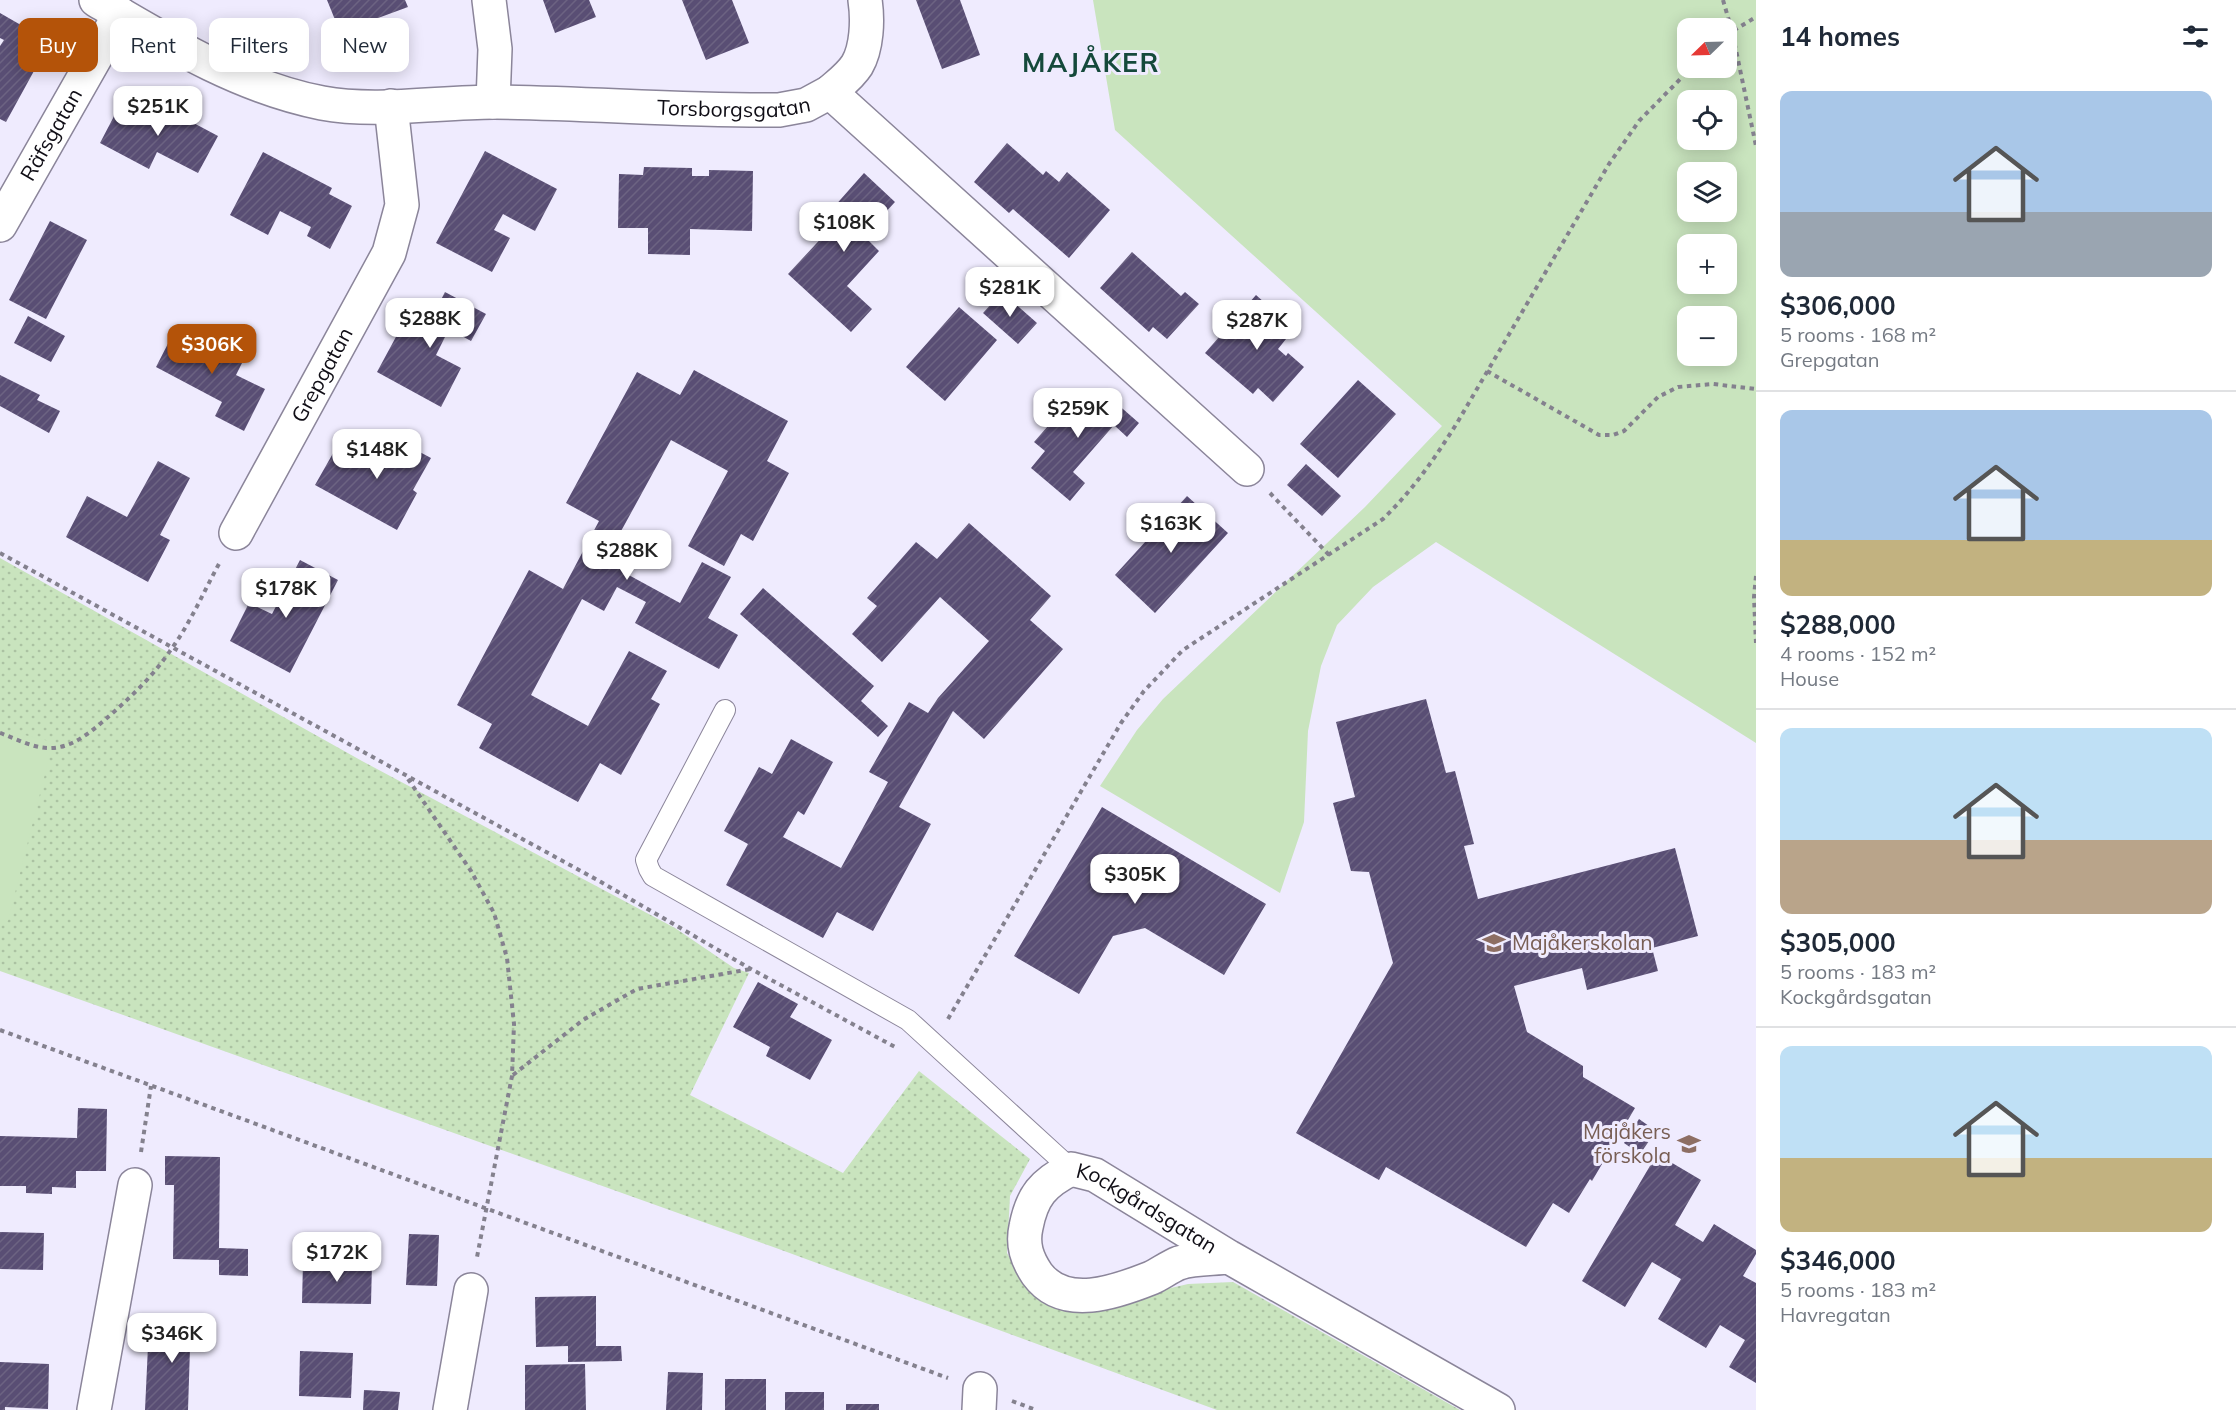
<!DOCTYPE html>
<html lang="en">
<head>
<meta charset="utf-8">
<style>
  body { margin:0; font-family:Mulish,sans-serif; background:#f6f6f7; color:#1f2937; height:100vh; display:flex; flex-direction:column; font-size:22px; white-space:nowrap }
  * { box-sizing:border-box; margin:0 }
  p { font-size:20px; color:#747a83 }
  .icon { flex:none; width:33px; height:33px; fill:none; stroke:currentColor; stroke-width:2; stroke-linecap:round; stroke-linejoin:round }
  .map { position:relative; flex:1; overflow:hidden }
  .drawer { display:flex; flex-direction:column; background:#fff; width:480px }
  .drawer>* { flex:none }
  .top-card { position:absolute; left:18px; top:18px; width:570px; height:54px; display:flex; gap:12px }
  .needle { width:39px; rotate:247deg }
  .buttons { position:absolute; left:1677px; top:18px; display:grid; gap:12px }
  .buttons a { display:grid; place-items:center; width:60px; height:60px; border-radius:12px; background:#fff; box-shadow:0 3px 15px #0003; font-size:30px }
  .price { position:absolute; translate:-50% -51px; padding:0 14px; border-radius:12px; background:#fff; color:#222; font-size:20px; line-height:39px; filter:drop-shadow(0 2px 3px #0008) }
  .price::after { content:''; position:absolute; left:50%; top:36px; width:18px; height:14px; margin-left:-9px; background:inherit; clip-path:polygon(0 0,100% 0,50% 100%) }
  .price.current { background:#b45309; color:#fff }
  ul { padding:0; list-style:none }
  li { display:grid; align-content:center; gap:12px; height:318px; padding:0 24px }
  li+li { border-top:2px solid #e0e1e3 }
  li span { display:grid; place-items:center; height:186px; border-radius:12px; color:#555 }
  li>.icon { margin-inline-start:auto }
  span .icon { width:108px; height:108px; fill:#fffc; stroke-width:1 }
  li b { font-size:26px }
  h2 { display:flex; justify-content:space-between; align-items:center; height:72px; padding:0 24px; font-size:26px }
  .chip { padding:0 21px; border-radius:12px; background:#fff; box-shadow:0 3px 15px #0003; font-size:21px; line-height:54px }
  .chip.current { background:#b45309; color:#fff }
  main { display:flex; flex:1; min-height:0 }
  .map>svg:first-child { display:block }
  .grass { fill:url(#grass-dots) }
  .green { fill:#c9e4be; fill-rule:evenodd }
  .building { fill:url(#building-hatch) }
  .lines { fill:none; stroke-linecap:round; stroke-linejoin:round }
  .lane-casing { stroke:#8b859a; stroke-width:22 }
  .street-casing { stroke:#8b859a; stroke-width:36 }
  .path { stroke:#84818e; stroke-width:4; stroke-dasharray:4.5 4.5; stroke-linecap:butt }
  .lane { stroke:#fff; stroke-width:20 }
  .street { stroke:#fff; stroke-width:33 }
  .labels { text-anchor:middle; stroke-width:6; stroke-linejoin:round; paint-order:stroke }
  .street-label { font-size:21px; fill:#0f0d15; stroke:#efebfe }
  .education-label { font-size:21px; fill:#785e54; stroke:#efebfe; text-anchor:start }
  .district-label { font-size:27px; font-weight:bold; letter-spacing:1.5px; fill:#15493b; stroke:#efebfe }
</style>
</head>
<body>
<main>
<div class="map">
<svg width="1756" height="1410" viewBox="0 0 1756 1410">
  <defs>
    <pattern id="grass-dots" width="8" height="8" patternUnits="userSpaceOnUse" patternTransform="scale(1.5)"><rect width="8" height="8" fill="#c9e4be"/><path d="M2 2h.1M6 6h.1" fill="none" stroke="#abc2a2" stroke-width="1.8" stroke-linecap="round"/></pattern>
    <pattern id="building-hatch" width="6" height="6" patternUnits="userSpaceOnUse" patternTransform="scale(1.5)"><rect width="6" height="6" fill="#594e74"/><path d="M-1 1l2-2M0 6l6-6M5 7l2-2" fill="none" stroke="#6c6382"/></pattern>
  </defs>
  <rect width="100%" height="100%" fill="#efebfe"/>
  <path class="grass" d="M0,558l362,203 313,167 59,40 15,5 -59,122 153,78 76,-102 111,88 -20,37 -3,57 17,31 62,24 102,-24 45,-2 227,128h-243l-441,-162 -776,-277z"/>
  <path class="green" d="M1093,0h663v743l-320,-201 -63,45 -36,38 -16,41 -13,65 -4,91 -24,71 -180,-107 37,-56 26,-31 202,-192 77,-81 -327,-296zM1688,28h38v40h-38zM1688,100h38v40h-38zM1688,172h38v40h-38zM1688,244h38v40h-38zM1688,316h38v40h-38z
    M0,729l53,13 -45,179 -8,-2z"/>
  <path class="building" d="M327,0h78l3,7 -68,25z
    M543,0h46l7,17 -41,16z
    M682,0h50l17,43 -43,17z
    M916,0h44l20,55 -38,14z
    M0,13l33,19 -11,19 18,9 -34,62 -6,-3v-73l4,-6 -4,-2z
    M123,99l27,14 6,-10 62,33 -20,37 -41,-21 -8,17 -49,-26z
    M1007,143l36,32 3,-4 13,11 8,-10 43,38 -41,48 -56,-49 -4,4 -35,-31z
    M485,151l72,38 -22,42 -32,-17 -9,16 16,8 -18,34 -56,-29z
    M263,152l69,36 -3,6 23,12 -22,43 -23,-13 4,-9 -31,-16 -12,24 -38,-20z
    M644,167l48,1v8h17v-6l44,1 -1,60 -62,-2v26l-42,-1v-26h-30l1,-54 24,1z
    M864,173l31,29 -31,34 15,15 -32,35 25,23 -21,23 -63,-58 54,-58 -9,-8z
    M50,221l37,19 -41,79 -37,-19z
    M1132,252l49,44 4,-4 14,12 -32,35 -14,-12 -4,5 -49,-44z
    M445,292l41,22 -15,27 -22,-12 -13,26 25,13 -20,39 -64,-35 34,-63 20,10z
    M1002,292l35,31 -19,21 -35,-31z
    M1256,295l38,34 -16,20 8,7 2,-3 16,14 -31,35 -15,-14 -5,6 -48,-41z
    M959,307l38,33 -52,61 -39,-34z
    M28,316l37,20 -14,26 -37,-19z
    M178,324l66,35 -8,16 29,14 -21,42 -29,-15 7,-14 -66,-35z
    M694,370l94,51 -21,40 22,12 -36,68 -12,-7 -17,32 -36,-20 40,-75 -57,-31 -51,93 20,11 -15,29 55,30 22,-41 29,15 -23,41 30,17 -19,34 -84,-46 11,-21 -29,-15 -13,24 -22,-12 -51,96 57,31 41,-75 38,20 -16,28 9,5 -39,71 -21,-12 -22,39 -99,-54 13,-24 -35,-19 72,-135 34,19 36,-68 -33,-18 71,-131 43,23z
    M0,375l40,20 -3,5 23,11 -11,22 -49,-27z
    M1358,380l38,34 -58,64 -38,-34z
    M1100,389l39,34 -12,14 -13,-12 -41,47 12,11 -15,18 -39,-33 14,-17 -11,-9 43,-49 10,10z
    M384,433l47,25 -18,32 4,3 -20,37 -82,-45 21,-37 31,17z
    M158,461l32,17 -30,57 10,5 -22,42 -82,-45 21,-41 40,21z
    M1306,464l35,32 -19,20 -35,-31z
    M1187,496l41,37 -73,80 -40,-38z
    M969,523l82,73 -21,24 33,29 -79,90 -31,-28 -54,96 32,17 -58,107 -36,-19 -14,26 -97,-53 22,-41 -24,-13 35,-64 13,7 19,-35 42,23 -29,53 -6,-4 -15,26 58,31 47,-86 -19,-10 40,-70 19,11 10,-15 51,-57 -49,-44 -58,65 -30,-28 25,-28 -10,-8 49,-56 21,17z
    M300,560l38,20 -48,93 -60,-32 19,-38 23,11z
    M763,588l111,98 -13,15 27,25 -10,11 -138,-123z
    M1426,699l20,74 9,-2 19,73 -10,2 14,53 197,-51 23,88 -46,12 6,23 -71,19 -5,-22 -68,18 13,46 56,34v11l52,31 -43,73 -2,-2 -21,34 -16,-10 -27,44 -140,-80 -7,13 -83,-47 97,-170 -24,-91 -18,-1 -18,-68 22,-6 -19,-75z
    M1102,807l164,97 -42,71 -79,-47 -32,8 -34,58 -65,-38z
    M758,982l40,22 -8,13 42,23 -22,40 -44,-24 4,-9 -37,-20z
    M78,1108l29,1 -1,62h-30v17l-24,-1v7l-26,-1v-7h-26v-50l77,2z
    M1639,1119l17,12 -16,23 -16,-11z
    M1657,1154l44,26 -26,45 28,17 11,-18 42,26v4l-13,22 13,7v100l-27,-16 16,-27 -25,-15 -14,23 -48,-29 23,-40 -29,-17 -27,45 -43,-26z
    M165,1156l55,1 -1,91 29,1v27l-29,-1v-15l-46,-1 1,-74h-9z
    M0,1232l44,1 -1,37 -43,-1z
    M409,1234l30,1 -2,51 -31,-1z
    M303,1262l69,1 -1,41 -69,-1z
    M596,1296v50h25l1,15 -54,1v-16l-32,1 -1,-50z
    M154,1322l55,2 -1,25 -18,-1 -2,62h-43l3,-64h5z
    M300,1351l53,2 -2,45 -52,-2z
    M0,1362l49,2 -1,45 -43,-2v3h-5z
    M585,1364l1,46h-61v-45z
    M668,1372l35,1 -1,37h-36z
    M725,1379h41v31h-41z
    M364,1390l36,2 -2,18h-35z
    M785,1392h39v18h-39z
    M846,1404h33v6h-33z"/>
  <g class="lines">
    <g class="lane-casing">
      <path id="lane" d="M725,710l-79,150 3,9 4,7 255,144 163,149"/>
    </g>
    <g class="street-casing">
      <g id="street">
        <path id="s1" d="M96,0c71,42 144,87 226,103 54,10 117,-1 172,-1 95,1 190,9 285,8l27,-5 24,-13 417,377"/>
        <path d="M489,0l6,49 -2,53"/>
        <path d="M830,92c9,-8 20,-16 27,-27 10,-17 11,-45 8,-65"/>
        <path id="s2" d="M0,225l120,-211"/>
        <path id="s3" d="M236,533l153,-280 13,-48 -11,-99"/>
        <path id="s4" d="M1229,1257c-15,2 -35,1 -50,6 -10,4 -19,11 -28,15 -35,14 -87,33 -114,-4 -10,-15 -15,-29 -11,-47 6,-31 17,-44 45,-58l24,6 134,82 269,153"/>
        <path d="M94,1410l41,-225"/>
        <path d="M450,1410l21,-120"/>
        <path d="M979,1410l1,-21"/>
      </g>
    </g>
    <path class="path" d="M1723,0l9,31 24,115
      M1726,35l30,-18
      M1487,371l112,64h14l11,-4 34,-34 20,-10 35,-3 43,5
      M1270,493l59,62
      M0,553l601,329 150,87 144,78
      M1756,576l-2,21 2,46
      M0,733c17,6 34,16 52,15 22,-1 40,-17 56,-31 23,-20 45,-41 62,-66 20,-27 34,-60 50,-89
      M408,779l63,92 23,42 13,45 7,66 -2,52 -35,181
      M948,1019l173,-296 23,-32 39,-41 200,-131c30,-29 52,-61 74,-96l152,-259 30,-43 52,-53
      M0,1030l948,348
      M513,1075l70,-55 54,-31 114,-20
      M141,1152l10,-66
      M1012,1401l24,9"/>
    <use href="#lane" class="lane"/>
    <use href="#street" class="street"/>
  </g>
  <defs>
    <g id="school-bare" transform="scale(1.8)"><path d="M0-5L7-2L0 1L-7-2ZM-4 1L0 2.5L4 1V4Q0 6-4 4Z" fill="#8d6e63" stroke="#efebfe" stroke-width="2.5" paint-order="stroke"/></g>
  </defs>
  <g fill-rule="evenodd">
    <use href="#school-bare" x="1494" y="943"/>
    <use href="#school-bare" x="1689" y="1144"/>
  </g>
  <g class="labels">
    <g class="street-label">
      <text dy="7" stroke="none"><textPath href="#s1" startOffset="662">Torsborgsgatan</textPath></text>
      <text dy="7" stroke="none"><textPath href="#s2" startOffset="104">Räfsgatan</textPath></text>
      <text dy="7" stroke="none"><textPath href="#s3" startOffset="180">Grepgatan</textPath></text>
      <text dy="7" stroke="none"><textPath href="#s4" startOffset="418">Kockgårdsgatan</textPath></text>
    </g>
    <g class="education-label">
      <text x="1512" y="950">Majåkerskolan</text>
      <text x="1671" y="1139" text-anchor="end">Majåkers<tspan x="1671" dy="24">förskola</tspan></text>
    </g>
    <g class="district-label">
      <text x="1091" y="72">MAJÅKER</text>
    </g>
  </g>
</svg>
<div class="buttons">
<a><svg class="needle" viewBox="-14 -14 28 28"><path d="M0-13l5 13h-10z" fill="#e53935"/><path d="M0 13l5-13h-10z" fill="#747a83"/></svg></a>
<a><svg class="icon" aria-label="locate" viewBox="0 0 24 24"><circle cx="12" cy="12" r="6"/><path d="M12 2v4M12 18v4M2 12h4M18 12h4"/></svg></a>
<a><svg class="icon" aria-label="layers" viewBox="0 0 24 24"><path d="M12 4l9 5-9 5-9-5zM3 14l9 5 9-5"/></svg></a>
<a>+</a>
<a>−</a>
</div>
<b class="price" style="left:158px;top:137px">$251K</b>
<b class="price" style="left:844px;top:253px">$108K</b>
<b class="price" style="left:1010px;top:318px">$281K</b>
<b class="price" style="left:430px;top:349px">$288K</b>
<b class="price" style="left:1257px;top:351px">$287K</b>
<b class="price current" style="left:212px;top:375px">$306K</b>
<b class="price" style="left:1078px;top:439px">$259K</b>
<b class="price" style="left:377px;top:480px">$148K</b>
<b class="price" style="left:1171px;top:554px">$163K</b>
<b class="price" style="left:627px;top:581px">$288K</b>
<b class="price" style="left:286px;top:619px">$178K</b>
<b class="price" style="left:1135px;top:905px">$305K</b>
<b class="price" style="left:337px;top:1283px">$172K</b>
<b class="price" style="left:172px;top:1364px">$346K</b>
<div class="top-card">
<a class="chip current">Buy</a>
<a class="chip">Rent</a>
<a class="chip">Filters</a>
<a class="chip">New</a>
</div>
</div>
<section class="drawer">
<h2>14 homes<svg class="icon" aria-label="filters" viewBox="0 0 24 24"><path d="M4 7h16M4 17h16"/><circle cx="9" cy="7" r="2"/><circle cx="15" cy="17" r="2"/></svg></h2>
<ul>
<li><span style="background:linear-gradient(#a9c7e8 65%,#9aa5b1 0)"><svg class="icon" aria-label="home" viewBox="0 0 24 24"><path d="M3 11l9-7 9 7M6 9v11h12V9"/></svg></span><div><b>$306,000</b><p>5 rooms · 168 m²</p><p>Grepgatan</p></div></li>
<li><span style="background:linear-gradient(#a9c7e8 70%,#c2b280 0)"><svg class="icon" aria-label="home" viewBox="0 0 24 24"><path d="M3 11l9-7 9 7M6 9v11h12V9"/></svg></span><div><b>$288,000</b><p>4 rooms · 152 m²</p><p>House</p></div></li>
<li><span style="background:linear-gradient(#bfe0f5 60%,#b9a48a 0)"><svg class="icon" aria-label="home" viewBox="0 0 24 24"><path d="M3 11l9-7 9 7M6 9v11h12V9"/></svg></span><div><b>$305,000</b><p>5 rooms · 183 m²</p><p>Kockgårdsgatan</p></div></li>
<li><span style="background:linear-gradient(#bfe0f5 60%,#c2b280 0)"><svg class="icon" aria-label="home" viewBox="0 0 24 24"><path d="M3 11l9-7 9 7M6 9v11h12V9"/></svg></span><div><b>$346,000</b><p>5 rooms · 183 m²</p><p>Havregatan</p></div></li>
</ul>
</section>
</main>
</body>
</html>
